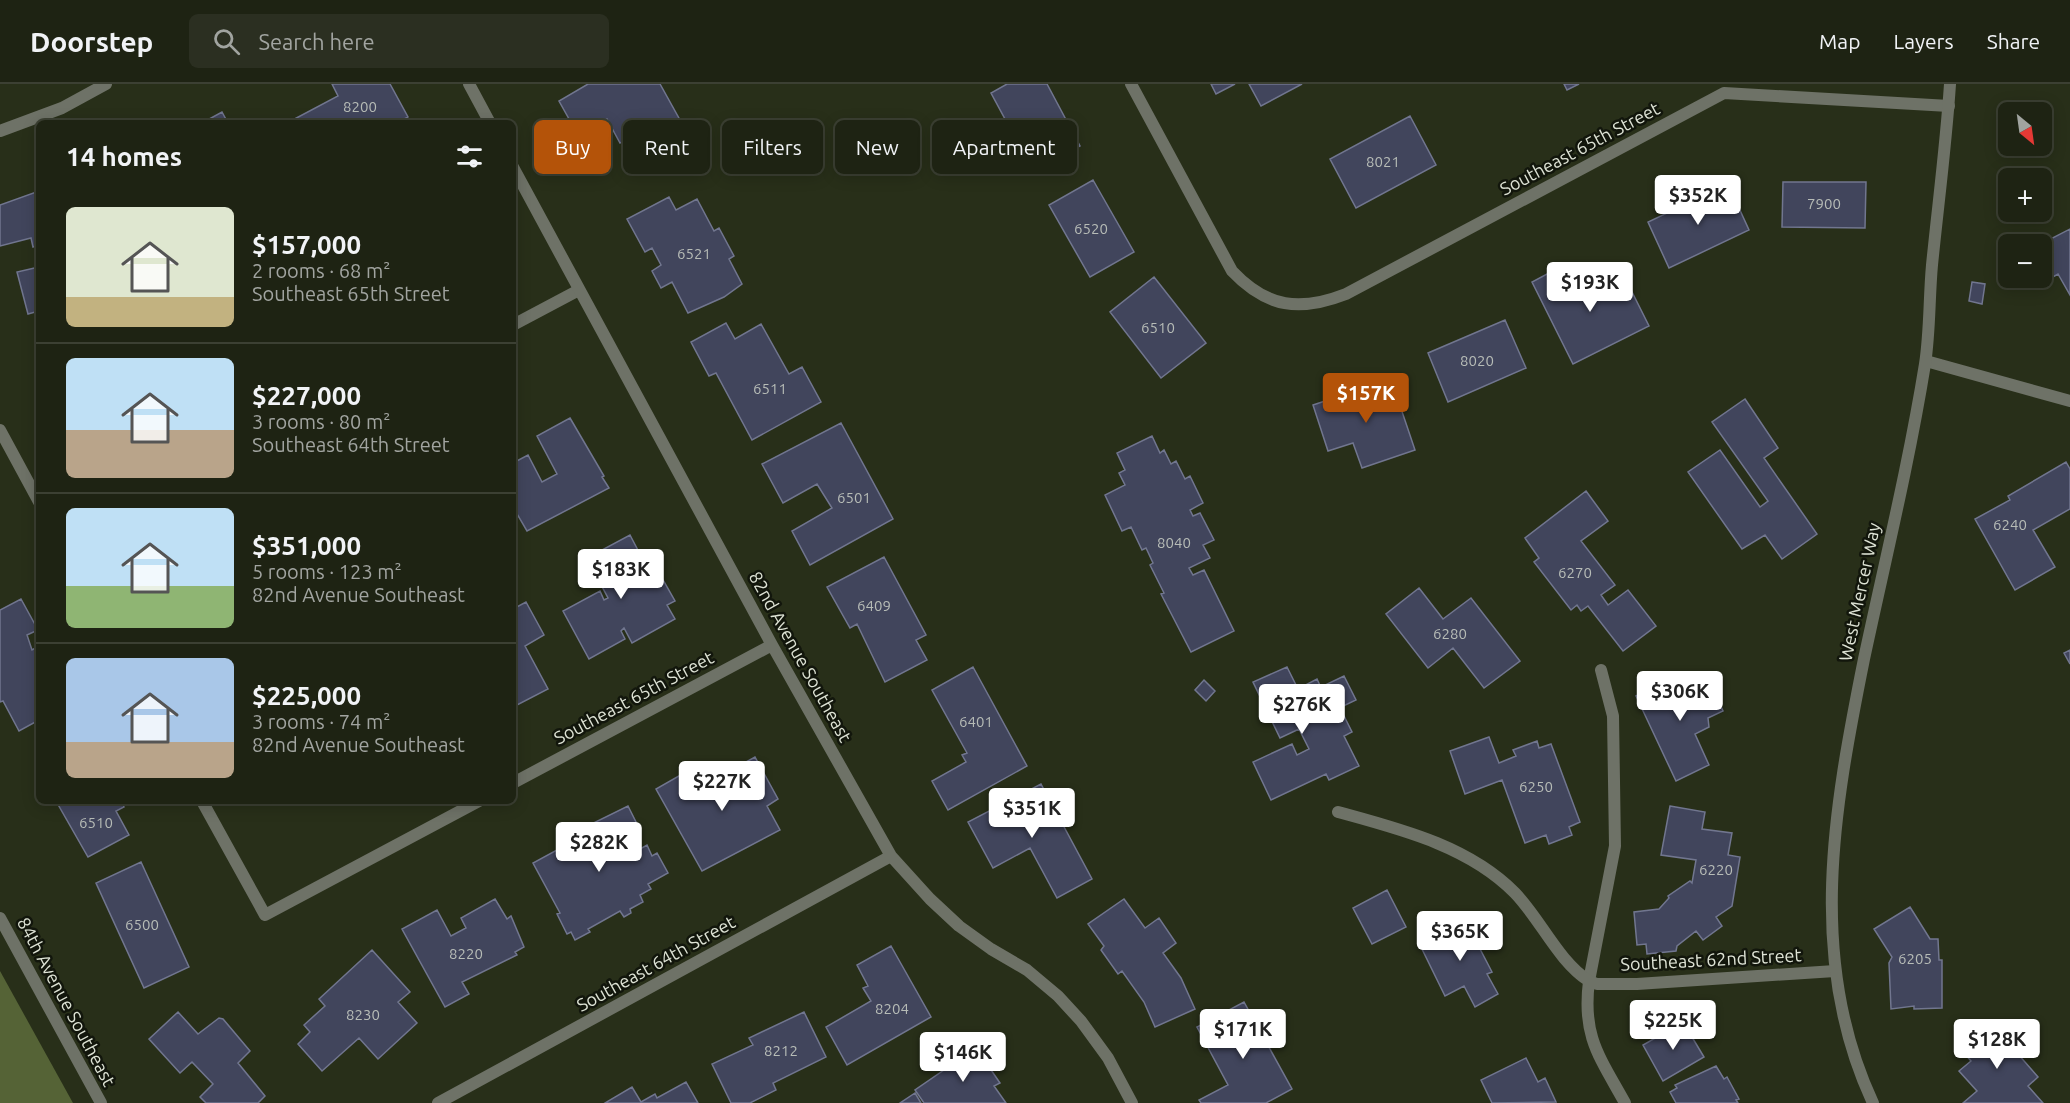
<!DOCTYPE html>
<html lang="en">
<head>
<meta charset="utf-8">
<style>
  body { margin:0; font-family:Ubuntu,sans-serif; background:#2b2f21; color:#f1f3f6; height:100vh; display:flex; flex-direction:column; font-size:22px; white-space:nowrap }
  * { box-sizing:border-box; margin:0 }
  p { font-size:20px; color:#a1a4a0 }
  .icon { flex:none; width:33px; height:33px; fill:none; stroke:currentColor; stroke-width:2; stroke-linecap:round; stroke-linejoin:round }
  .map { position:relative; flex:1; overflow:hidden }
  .side { position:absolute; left:36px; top:36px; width:480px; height:684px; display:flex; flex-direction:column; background:#1e2313; border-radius:9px; box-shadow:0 3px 15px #0003,0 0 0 2px #3c4033 }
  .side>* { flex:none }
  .guide { position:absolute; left:534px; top:36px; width:570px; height:54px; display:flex; gap:12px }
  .needle { width:39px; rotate:151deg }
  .buttons { position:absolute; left:1998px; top:18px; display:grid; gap:12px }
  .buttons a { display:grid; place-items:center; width:54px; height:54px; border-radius:9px; background:#1e2313; box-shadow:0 3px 15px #0003,0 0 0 2px #3c4033; font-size:30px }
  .price { position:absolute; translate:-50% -51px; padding:0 14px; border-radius:6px; background:#fff; color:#222; font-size:20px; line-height:39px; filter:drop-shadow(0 2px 3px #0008) }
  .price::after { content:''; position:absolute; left:50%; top:36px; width:18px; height:14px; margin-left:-9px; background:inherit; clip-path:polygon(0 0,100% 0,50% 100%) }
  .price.active { background:#b45309; color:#fff }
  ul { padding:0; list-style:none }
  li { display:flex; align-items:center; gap:18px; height:150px; padding:0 30px }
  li+li { border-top:2px solid #3c4033 }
  li span { display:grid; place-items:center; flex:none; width:168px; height:120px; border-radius:9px; color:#555 }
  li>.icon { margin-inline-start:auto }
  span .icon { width:72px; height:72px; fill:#fffc; stroke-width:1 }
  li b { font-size:26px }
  h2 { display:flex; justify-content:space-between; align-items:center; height:72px; padding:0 30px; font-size:26px }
  .tag { padding:0 21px; border-radius:9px; background:#1e2313; box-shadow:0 3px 15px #0003,0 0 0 2px #3c4033; font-size:21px; line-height:54px }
  .tag.active { background:#b45309; color:#fff }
  header { display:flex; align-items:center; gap:36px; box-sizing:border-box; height:84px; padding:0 30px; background:#1e2313; border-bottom:2px solid #3c4033 }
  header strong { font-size:28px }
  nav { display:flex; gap:33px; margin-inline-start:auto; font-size:21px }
  .search { width:420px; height:54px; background:#2b2f21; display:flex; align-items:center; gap:15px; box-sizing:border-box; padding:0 21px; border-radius:9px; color:#a1a4a0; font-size:22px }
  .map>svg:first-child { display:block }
  .forest { fill:#556336 }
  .building { fill:#41455c; stroke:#71768f; stroke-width:1.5 }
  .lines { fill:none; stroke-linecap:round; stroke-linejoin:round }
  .service { stroke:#6e7267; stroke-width:12 }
  .minor { stroke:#6e7267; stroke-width:12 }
  .tertiary { stroke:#6e7267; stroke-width:12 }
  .labels { text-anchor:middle; stroke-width:5; stroke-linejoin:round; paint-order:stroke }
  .number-label { font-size:15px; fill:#b7bcb7 }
  .street-label { font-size:18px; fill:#dee3d5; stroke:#12160c }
</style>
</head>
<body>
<header>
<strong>Doorstep</strong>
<div class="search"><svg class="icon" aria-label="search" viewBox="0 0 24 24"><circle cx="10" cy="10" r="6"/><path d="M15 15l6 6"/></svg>Search here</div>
<nav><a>Map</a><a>Layers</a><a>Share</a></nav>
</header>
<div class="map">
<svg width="2070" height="1019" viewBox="0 0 2070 1019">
  <rect width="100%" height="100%" fill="#282f19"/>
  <path class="forest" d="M0,887l73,132h-73z"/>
  <path class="building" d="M332,0h58l18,33 -11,6h-110l51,-27z
    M588,0h72l25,45 -11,7 10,18 -33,18 -19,-35 -12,6 -13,-24 -29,16 -19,-34z
    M1007,0h40l33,62 -47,25 -42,-78z
    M1211,0h24l-19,10z
    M1249,0h53l-41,22z
    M1564,0h15l-12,6z
    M222,28l6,11h-26z
    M1410,32l26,49 -80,43 -26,-49z
    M1093,96l41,72 -44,25 -41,-72z
    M1783,98h83l-1,46 -83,-1z
    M1728,100l21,46 -80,38 -21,-46z
    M39,107v54l-6,2 -2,-9 -31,8v-41z
    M669,113l7,13 21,-11 17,32 5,-3 15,28 -5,3 13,25 -18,13 -36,16 -16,-31 -11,6 -9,-17 9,-6 -9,-17 -7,4 -18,-33z
    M2070,145v66l-12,-21 -12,7 -4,-8 -1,-29z
    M1562,182l16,31 45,-23 26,52 -76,38 -41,-82z
    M39,183v44l-11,3 -11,-42z
    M1154,193l52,66 -45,35 -51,-66z
    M1972,198l13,2 -3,20 -13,-3z
    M1505,236l21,48 -78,34 -20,-49z
    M726,239l9,16 26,-15 28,50 13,-7 19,35 -69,38 -36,-67 -7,3 -18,-34z
    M1391,295l24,71 -53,18 -9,-25 -25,8 -15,-46z
    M1745,315l33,49 -14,10 53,76 -35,25 -17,-24 -23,14 -54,-77 32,-22 40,57 8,-6 -56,-79z
    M570,334l34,58 -2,1 7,11 -82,43 -14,-24v-44l15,-8 14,27 15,-8 -20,-38z
    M841,339l52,96 -83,46 -18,-34 40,-23 -15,-24 -34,19 -21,-39z
    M1152,352l8,17 4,-3 7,14 5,-3 9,18 5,-3 13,27 -13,7 3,6 7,-3 14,27 -11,5 7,13 -21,10 4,7 11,-5 30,61 -43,21 -30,-58 3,-1 -14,-28 3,-2 -7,-15 -4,2 -11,-23 -9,4 -17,-36 20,-10 -6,-12 6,-3 -8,-17z
    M2066,378l4,7v40l-37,21 22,37 -40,23 -40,-71 35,-19 -2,-4z
    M1586,407l22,30 -27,20 34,44 -14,10 7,10 20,-15 28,36 -33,25 -35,-45 -7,5 -4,-6 -6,5 -37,-48 5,-4 -14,-20z
    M630,451l21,40 7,-4 17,30 -8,4 8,14 -43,24 -8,-15 -3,3 4,8 -36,20 -26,-48 37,-20 4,9 4,-2 -21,-40z
    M884,473l42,78 -10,5 11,20 -42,22 -28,-58 -7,4 -23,-41z
    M1419,504l24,31 28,-21 49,63 -36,27 -31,-40 -25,20 -42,-54z
    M21,515l17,31 -11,5 5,15 7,-4v74l-20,11 -16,-30 -3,1v-92z
    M526,518l18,33 -19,11 23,43 -31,16 -4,-6v-90z
    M2070,566v14l-6,-11z
    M973,583l54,99 -79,44 -16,-29 34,-19 -4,-7 5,-2 -35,-63z
    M1287,583l11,22 19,-10 16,35 8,-4 11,22 -8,4 15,30 -30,14 -3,-6 -55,26 -18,-38 39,-18 5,11 12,-6 -10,-20 -19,9 -27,-56z
    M1688,589l10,21 14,-7 11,24 -15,7 1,9 -14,7 14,31 -33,16 -40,-85z
    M1344,592l12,24 -21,10 -12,-24z
    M1204,596l11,11 -9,10 -11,-11z
    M1489,653l10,26 17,-7 -3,-6 24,-9 2,7 12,-4 29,78 -11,5 3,8 -23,9 -3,-9 -21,8 -23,-63 -37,14 -15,-43z
    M755,673l23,42 -11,7 13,24 -78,41 -46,-82 35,-20 17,30 16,-9 -7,-12z
    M1041,700l51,95 -35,19 -27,-50 -37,20 -25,-46z
    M56,717h65l3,6 -8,4 13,24 -41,22z
    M628,722l12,24 -18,8 5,11 6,4 14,-8 5,11 5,-3 11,20 -20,11 3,5 -11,6 3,7 -13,7 1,4 -7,4 -4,-6 -32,18 2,3 -15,8 -4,-8 -4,2 -10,-20 3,-1 -27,-50 37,-20 -3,-7z
    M1670,722l35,6 -3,17 30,4 -4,22 12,2 -8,49 -16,11 6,9 -19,14 -7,-9 -19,15 -1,5 -29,3 -1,-10 -9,1 -3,-33 25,-3 10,-11 -1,-2 22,-15 2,2 4,-23 -35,-5z
    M141,778l48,105 -45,21 -48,-105z
    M1387,806l19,37 -34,17 -19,-36z
    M495,815l12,20 4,-3 13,31 -9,5 2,3 -55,27 7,12 -24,13 -43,-78 35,-19 14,26 15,-8 -5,-10z
    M1124,815l21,29 14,-10 17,25 -13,10 18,25 14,31 -40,18 -11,-25 -22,-31 -4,3 -17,-24 3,-4 -16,-22z
    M1910,823l20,32h8l1,21h3v48l-28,1v-3l-23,3 -2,-46 3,-6 -18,-28z
    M1460,836l2,4 7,-4 12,23 -3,2 14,27 -5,2 11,20 -23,13 -11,-21 -19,10 -25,-51 3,-2 -1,-3z
    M891,862l40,71 -84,48 -21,-38 45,-26 -8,-13 5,-2 -11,-21z
    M372,866l38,42 -12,10 19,21 -39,36 -19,-21 -37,33 -24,-27 12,-12 -6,-7 21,-19 -6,-7z
    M1244,918l48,87 -26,14h-65l-2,-3 29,-15 -31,-58z
    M178,928l20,22 21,-16 4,1 27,32 -12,12 27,33 -7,7h-52l-6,-6 13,-13 -21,-22 -12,11 -31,-34z
    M804,928l22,45 -53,26 3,7 -26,13h-19l-19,-39 41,-19 -4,-7z
    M1683,938l21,35 -41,24 -20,-36z
    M1991,939l47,54 -10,9 15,17h-80l14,-12 -18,-20 12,-10 -12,-14z
    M976,964l24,35 -6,3 12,17h-82l-9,-13z
    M1526,974l12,24 7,-4 11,24 -64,1 -11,-23z
    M1716,982l8,13 3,-2 12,22 -3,1 2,3h-62l-6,-11 7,-4 -2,-3z
    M686,998l12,21h-93l27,-16 9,15 14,-8 2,4z
    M915,1009l6,10h-21z"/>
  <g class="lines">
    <path class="service" d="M513,241l66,-35
      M1589,897l26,-135 -2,-130 -12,-46"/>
    <path class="minor" d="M469,0l21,39
      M1131,0l101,187c35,37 68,41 114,23l378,-201 225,13
      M0,47l62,-23 44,-24
      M513,83l259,478 119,211 39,43 29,27 32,23 36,21 31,26 23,25 27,37 24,45
      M1926,277l144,40
      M0,346l39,72
      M513,699l259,-138
      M202,717l63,114 214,-114
      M1338,728c62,17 131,34 177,81 26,27 43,68 74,88 -7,55 10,75 36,122
      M0,834l101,185
      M1589,897l8,3h40l198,-13
      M438,1019l453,-247"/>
    <path class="tertiary" d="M1873,1019c-67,-143 -39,-295 -9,-444 21,-98 45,-196 61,-295 5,-32 4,-66 7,-99 6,-60 14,-120 18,-181"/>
  </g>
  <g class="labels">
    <g class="number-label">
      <text x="360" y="28">8200</text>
      <text x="1383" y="83">8021</text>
      <text x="1824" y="125">7900</text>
      <text x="1091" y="150">6520</text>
      <text x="694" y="175">6521</text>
      <text x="1158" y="249">6510</text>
      <text x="1477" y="282">8020</text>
      <text x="770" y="310">6511</text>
      <text x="854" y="419">6501</text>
      <text x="2010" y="446">6240</text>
      <text x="1174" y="464">8040</text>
      <text x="1575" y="494">6270</text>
      <text x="874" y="527">6409</text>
      <text x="1450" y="555">6280</text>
      <text x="976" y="643">6401</text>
      <text x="1536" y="708">6250</text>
      <text x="96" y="744">6510</text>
      <text x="1716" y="791">6220</text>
      <text x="142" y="846">6500</text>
      <text x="466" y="875">8220</text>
      <text x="1915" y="880">6205</text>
      <text x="892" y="930">8204</text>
      <text x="363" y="936">8230</text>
      <text x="781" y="972">8212</text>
    </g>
    <g class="street-label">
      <text transform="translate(1580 65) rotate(-28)" y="6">Southeast 65th Street</text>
      <text transform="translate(1860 508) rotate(-78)" y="6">West Mercer Way</text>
      <text transform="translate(800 573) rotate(61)" y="6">82nd Avenue Southeast</text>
      <text transform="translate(634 614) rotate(-28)" y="6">Southeast 65th Street</text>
      <text transform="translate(1711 876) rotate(-3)" y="6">Southeast 62nd Street</text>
      <text transform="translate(656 880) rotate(-29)" y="6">Southeast 64th Street</text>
      <text transform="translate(66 918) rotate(62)" y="6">84th Avenue Southeast</text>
    </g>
  </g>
</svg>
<div class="buttons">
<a><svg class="needle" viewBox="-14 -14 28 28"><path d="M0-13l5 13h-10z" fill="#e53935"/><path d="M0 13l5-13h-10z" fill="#a1a4a0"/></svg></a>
<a>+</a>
<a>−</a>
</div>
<b class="price" style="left:1698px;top:142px">$352K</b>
<b class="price" style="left:1590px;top:229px">$193K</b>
<b class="price active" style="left:1366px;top:340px">$157K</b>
<b class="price" style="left:621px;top:516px">$183K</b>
<b class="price" style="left:1680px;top:638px">$306K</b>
<b class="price" style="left:1302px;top:651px">$276K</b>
<b class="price" style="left:722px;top:728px">$227K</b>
<b class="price" style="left:1032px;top:755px">$351K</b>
<b class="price" style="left:599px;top:789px">$282K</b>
<b class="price" style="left:1460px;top:878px">$365K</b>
<b class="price" style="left:1673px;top:967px">$225K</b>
<b class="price" style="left:1243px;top:976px">$171K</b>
<b class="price" style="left:1997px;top:986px">$128K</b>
<b class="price" style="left:963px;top:999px">$146K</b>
<div class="guide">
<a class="tag active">Buy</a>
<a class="tag">Rent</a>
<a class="tag">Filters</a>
<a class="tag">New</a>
<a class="tag">Apartment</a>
</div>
<section class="side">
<h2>14 homes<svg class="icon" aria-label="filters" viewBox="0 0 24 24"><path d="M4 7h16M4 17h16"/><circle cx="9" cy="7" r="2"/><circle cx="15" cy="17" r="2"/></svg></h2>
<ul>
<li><span style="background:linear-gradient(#dfe7d0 75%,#c2b280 0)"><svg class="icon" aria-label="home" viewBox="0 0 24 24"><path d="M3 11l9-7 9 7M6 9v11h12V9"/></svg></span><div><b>$157,000</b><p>2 rooms · 68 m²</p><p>Southeast 65th Street</p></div></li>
<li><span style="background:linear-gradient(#bfe0f5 60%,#b9a48a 0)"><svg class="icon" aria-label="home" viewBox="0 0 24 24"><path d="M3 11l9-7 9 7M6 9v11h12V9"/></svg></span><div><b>$227,000</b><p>3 rooms · 80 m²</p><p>Southeast 64th Street</p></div></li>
<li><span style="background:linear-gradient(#bfe0f5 65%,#8fb573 0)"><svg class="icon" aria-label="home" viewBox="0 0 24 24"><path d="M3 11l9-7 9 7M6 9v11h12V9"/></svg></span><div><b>$351,000</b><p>5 rooms · 123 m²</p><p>82nd Avenue Southeast</p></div></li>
<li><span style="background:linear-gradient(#a9c7e8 70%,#b9a48a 0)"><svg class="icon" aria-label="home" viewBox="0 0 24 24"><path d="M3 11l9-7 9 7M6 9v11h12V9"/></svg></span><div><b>$225,000</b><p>3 rooms · 74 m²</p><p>82nd Avenue Southeast</p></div></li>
</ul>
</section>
</div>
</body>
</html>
